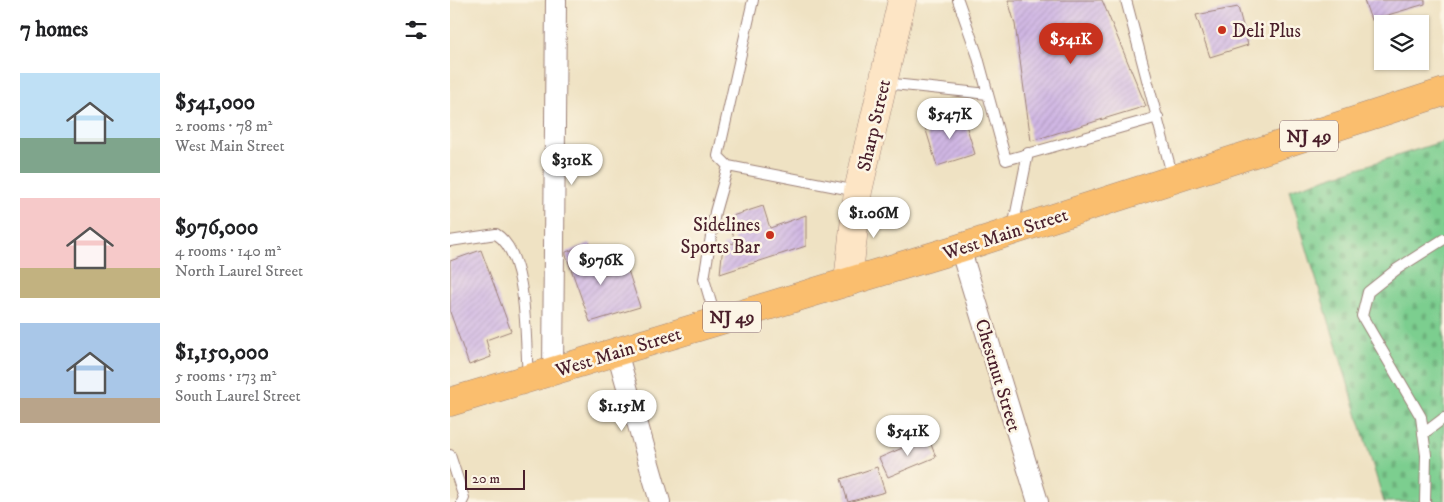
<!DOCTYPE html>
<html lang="en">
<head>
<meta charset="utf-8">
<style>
  body { margin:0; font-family:"IM FELL DW Pica",serif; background:#f6f6f6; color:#202124; height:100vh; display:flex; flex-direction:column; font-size:19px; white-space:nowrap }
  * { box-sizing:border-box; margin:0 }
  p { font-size:16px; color:#757577 }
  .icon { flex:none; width:28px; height:28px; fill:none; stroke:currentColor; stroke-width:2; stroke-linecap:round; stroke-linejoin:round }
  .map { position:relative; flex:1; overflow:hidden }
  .panel { display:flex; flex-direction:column; background:#fff; width:450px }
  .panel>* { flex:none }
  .buttons { position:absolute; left:924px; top:15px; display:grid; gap:10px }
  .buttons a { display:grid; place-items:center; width:55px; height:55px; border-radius:0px; background:#fff; box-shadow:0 1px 4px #0004; font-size:25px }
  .scale { position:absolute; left:15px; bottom:12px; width:60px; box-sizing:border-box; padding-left:5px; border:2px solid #4a1f2b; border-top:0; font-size:14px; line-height:18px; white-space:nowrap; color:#4a1f2b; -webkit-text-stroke:4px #fcf5e5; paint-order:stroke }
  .price { position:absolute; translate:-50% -42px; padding:0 11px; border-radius:18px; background:#fff; color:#222; font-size:16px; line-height:32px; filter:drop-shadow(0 1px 2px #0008) }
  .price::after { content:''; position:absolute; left:50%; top:30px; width:15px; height:11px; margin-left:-8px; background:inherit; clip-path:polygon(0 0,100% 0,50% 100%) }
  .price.active { background:#c8321e; color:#fff }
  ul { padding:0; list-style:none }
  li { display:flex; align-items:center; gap:15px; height:125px; padding:0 20px }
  li span { display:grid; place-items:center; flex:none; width:140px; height:100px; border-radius:0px; color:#555 }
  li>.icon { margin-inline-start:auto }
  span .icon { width:60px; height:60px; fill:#fffc; stroke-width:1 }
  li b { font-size:21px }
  h2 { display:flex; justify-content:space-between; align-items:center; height:60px; padding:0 20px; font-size:21px }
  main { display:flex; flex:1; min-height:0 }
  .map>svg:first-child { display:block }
  .cemetery { fill:url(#cemetery-stones); stroke:#63765d }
  .building { fill:url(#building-hatch) }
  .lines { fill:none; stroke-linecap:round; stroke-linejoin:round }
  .lane-casing { stroke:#9c8077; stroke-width:12 }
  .street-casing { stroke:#9c8077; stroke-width:22 }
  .secondary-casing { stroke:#9c8077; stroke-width:29 }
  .highway-casing { stroke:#9c8077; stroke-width:29 }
  .lane { stroke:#fff; stroke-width:10 }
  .street { stroke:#fff; stroke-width:20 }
  .secondary { stroke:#fde5c5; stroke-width:28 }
  .highway { stroke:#fabe6e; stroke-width:28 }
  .poi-dot { fill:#c8321e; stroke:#fcf5e5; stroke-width:2 }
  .labels { text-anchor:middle; stroke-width:5; stroke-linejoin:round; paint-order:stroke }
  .shield { fill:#fcf5e5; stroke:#7f5f63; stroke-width:1 }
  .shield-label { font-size:18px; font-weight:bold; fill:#4a1f2b }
  .poi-label { font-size:19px; fill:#4a1f2b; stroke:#fcf5e5; text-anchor:start }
  .street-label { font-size:19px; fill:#4a1f2b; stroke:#fcf5e5 }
</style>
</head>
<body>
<main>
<section class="panel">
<h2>7 homes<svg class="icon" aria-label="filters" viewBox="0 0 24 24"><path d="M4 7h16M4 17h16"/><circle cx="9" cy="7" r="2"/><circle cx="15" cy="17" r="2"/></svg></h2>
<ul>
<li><span style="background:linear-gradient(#bfe0f5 65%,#7fa58c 0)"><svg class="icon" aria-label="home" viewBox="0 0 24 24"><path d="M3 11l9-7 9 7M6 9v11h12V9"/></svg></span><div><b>$541,000</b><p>2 rooms · 78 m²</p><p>West Main Street</p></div></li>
<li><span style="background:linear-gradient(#f6c9c9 70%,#c2b280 0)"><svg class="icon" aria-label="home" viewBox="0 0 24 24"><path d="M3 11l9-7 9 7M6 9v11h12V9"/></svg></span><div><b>$976,000</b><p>4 rooms · 140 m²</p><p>North Laurel Street</p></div></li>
<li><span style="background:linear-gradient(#a9c7e8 75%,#b9a48a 0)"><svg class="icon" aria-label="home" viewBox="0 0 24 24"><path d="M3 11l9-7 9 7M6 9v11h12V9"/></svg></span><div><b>$1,150,000</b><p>5 rooms · 173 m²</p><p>South Laurel Street</p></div></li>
</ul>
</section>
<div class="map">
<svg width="994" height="502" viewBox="0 0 994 502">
  <defs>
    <pattern id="cemetery-stones" width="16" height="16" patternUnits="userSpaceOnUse" patternTransform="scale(1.25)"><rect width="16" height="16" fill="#7cce8f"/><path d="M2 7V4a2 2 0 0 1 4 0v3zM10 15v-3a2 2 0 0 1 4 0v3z" fill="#6db07c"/></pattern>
    <pattern id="building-hatch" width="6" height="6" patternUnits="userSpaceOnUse" patternTransform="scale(1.25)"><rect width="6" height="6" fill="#d0b7e4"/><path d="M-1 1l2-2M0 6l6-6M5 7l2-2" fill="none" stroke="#b49dc4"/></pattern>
  </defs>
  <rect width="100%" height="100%" fill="#fcf5e5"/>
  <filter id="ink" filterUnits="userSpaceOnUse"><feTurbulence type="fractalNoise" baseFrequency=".02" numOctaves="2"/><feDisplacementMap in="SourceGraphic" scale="10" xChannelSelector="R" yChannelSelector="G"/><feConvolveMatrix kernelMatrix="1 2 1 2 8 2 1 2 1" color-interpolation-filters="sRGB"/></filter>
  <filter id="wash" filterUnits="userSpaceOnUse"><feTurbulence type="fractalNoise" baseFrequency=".0096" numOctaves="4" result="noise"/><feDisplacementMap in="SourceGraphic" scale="20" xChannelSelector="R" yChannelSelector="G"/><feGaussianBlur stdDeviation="1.12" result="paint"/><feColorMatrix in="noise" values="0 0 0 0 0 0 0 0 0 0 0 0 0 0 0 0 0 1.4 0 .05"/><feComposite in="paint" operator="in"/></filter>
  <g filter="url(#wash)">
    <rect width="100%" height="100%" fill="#efe2c3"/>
    <path class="cemetery" d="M994,141v361h-60l-95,-312z"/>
    <g id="blocks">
      <path class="building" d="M558,0h94l44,106 -115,35 -16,-117z
        M914,0h61v4l-54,16z
        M788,7l10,38 -38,12 -14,-42z
        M513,115l12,39 -38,12 -12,-39z
        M313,206l7,22 36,-13v31l-86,28 3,-29 12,-2 -6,-26z
        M140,243l12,32 25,-8 13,40 -50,15 -24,-67v-3z
        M31,250l30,81 -25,9 5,17 -22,8 -19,-53v-51z
        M478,437l8,20 -48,20 -9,-19z
        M427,467l8,25 -37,10 -7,-23z"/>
    </g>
  </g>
  <g filter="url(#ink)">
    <use href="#blocks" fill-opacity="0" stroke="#9c8077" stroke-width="1"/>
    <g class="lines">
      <g class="lane-casing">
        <path id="lane" d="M508,0l19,54 29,106 152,-43
          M676,0l47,178
          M434,83l104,11
          M278,166l129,25
          M563,228l15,-75
          M0,241l46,-7c33,20 29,108 32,144
          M266,320l-12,-41 11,-67 13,-46 -10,-10 35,-156
          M973,434l21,-16
          M0,455l14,43 -2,4
          M975,502l1,-47 -5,-38 -59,-101 6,-24 29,-23 47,-30"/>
      </g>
      <g class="street-casing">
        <path id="street" d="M510,248l78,254
          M167,352l43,150
          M103,371l3,-371"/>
      </g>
      <g class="secondary-casing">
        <path id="secondary" d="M398,282l10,-91 44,-191"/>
      </g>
      <g class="highway-casing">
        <path id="highway" d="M0,402l510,-154 484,-156"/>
      </g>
      <use href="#lane" class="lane"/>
      <use href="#street" class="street"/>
      <use href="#secondary" class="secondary"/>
      <use href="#highway" class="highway"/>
    </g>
  </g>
  <g class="poi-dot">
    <circle cx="772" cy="30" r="5"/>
    <circle cx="320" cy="235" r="5"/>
  </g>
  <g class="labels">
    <g class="shield">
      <rect x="830" y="120.5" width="58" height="31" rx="4"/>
      <rect x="253" y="301.5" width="58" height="31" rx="4"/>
    </g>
    <g class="shield-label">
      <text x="859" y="142">NJ 49</text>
      <text x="282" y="323">NJ 49</text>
    </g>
    <g class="poi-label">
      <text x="782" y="37">Deli Plus</text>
      <text x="310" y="231" text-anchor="end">Sidelines<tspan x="310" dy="22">Sports Bar</tspan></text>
    </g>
    <g class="street-label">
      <text transform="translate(423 125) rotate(-77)" y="7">Sharp Street</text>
      <text transform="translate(555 233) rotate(-18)" y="7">West Main Street</text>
      <text transform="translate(168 351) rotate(-17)" y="7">West Main Street</text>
      <text transform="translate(549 375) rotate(73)" y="7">Chestnut Street</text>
    </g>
  </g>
</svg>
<div class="buttons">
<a><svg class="icon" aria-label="layers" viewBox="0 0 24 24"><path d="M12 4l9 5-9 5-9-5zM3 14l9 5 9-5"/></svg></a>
</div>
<div class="scale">20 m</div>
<b class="price active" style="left:621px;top:65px">$541K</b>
<b class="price" style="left:500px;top:140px">$547K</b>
<b class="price" style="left:122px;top:186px">$310K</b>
<b class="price" style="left:424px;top:239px">$1.06M</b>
<b class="price" style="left:151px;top:286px">$976K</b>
<b class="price" style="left:172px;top:432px">$1.15M</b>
<b class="price" style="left:458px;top:457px">$541K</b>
</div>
</main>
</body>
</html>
